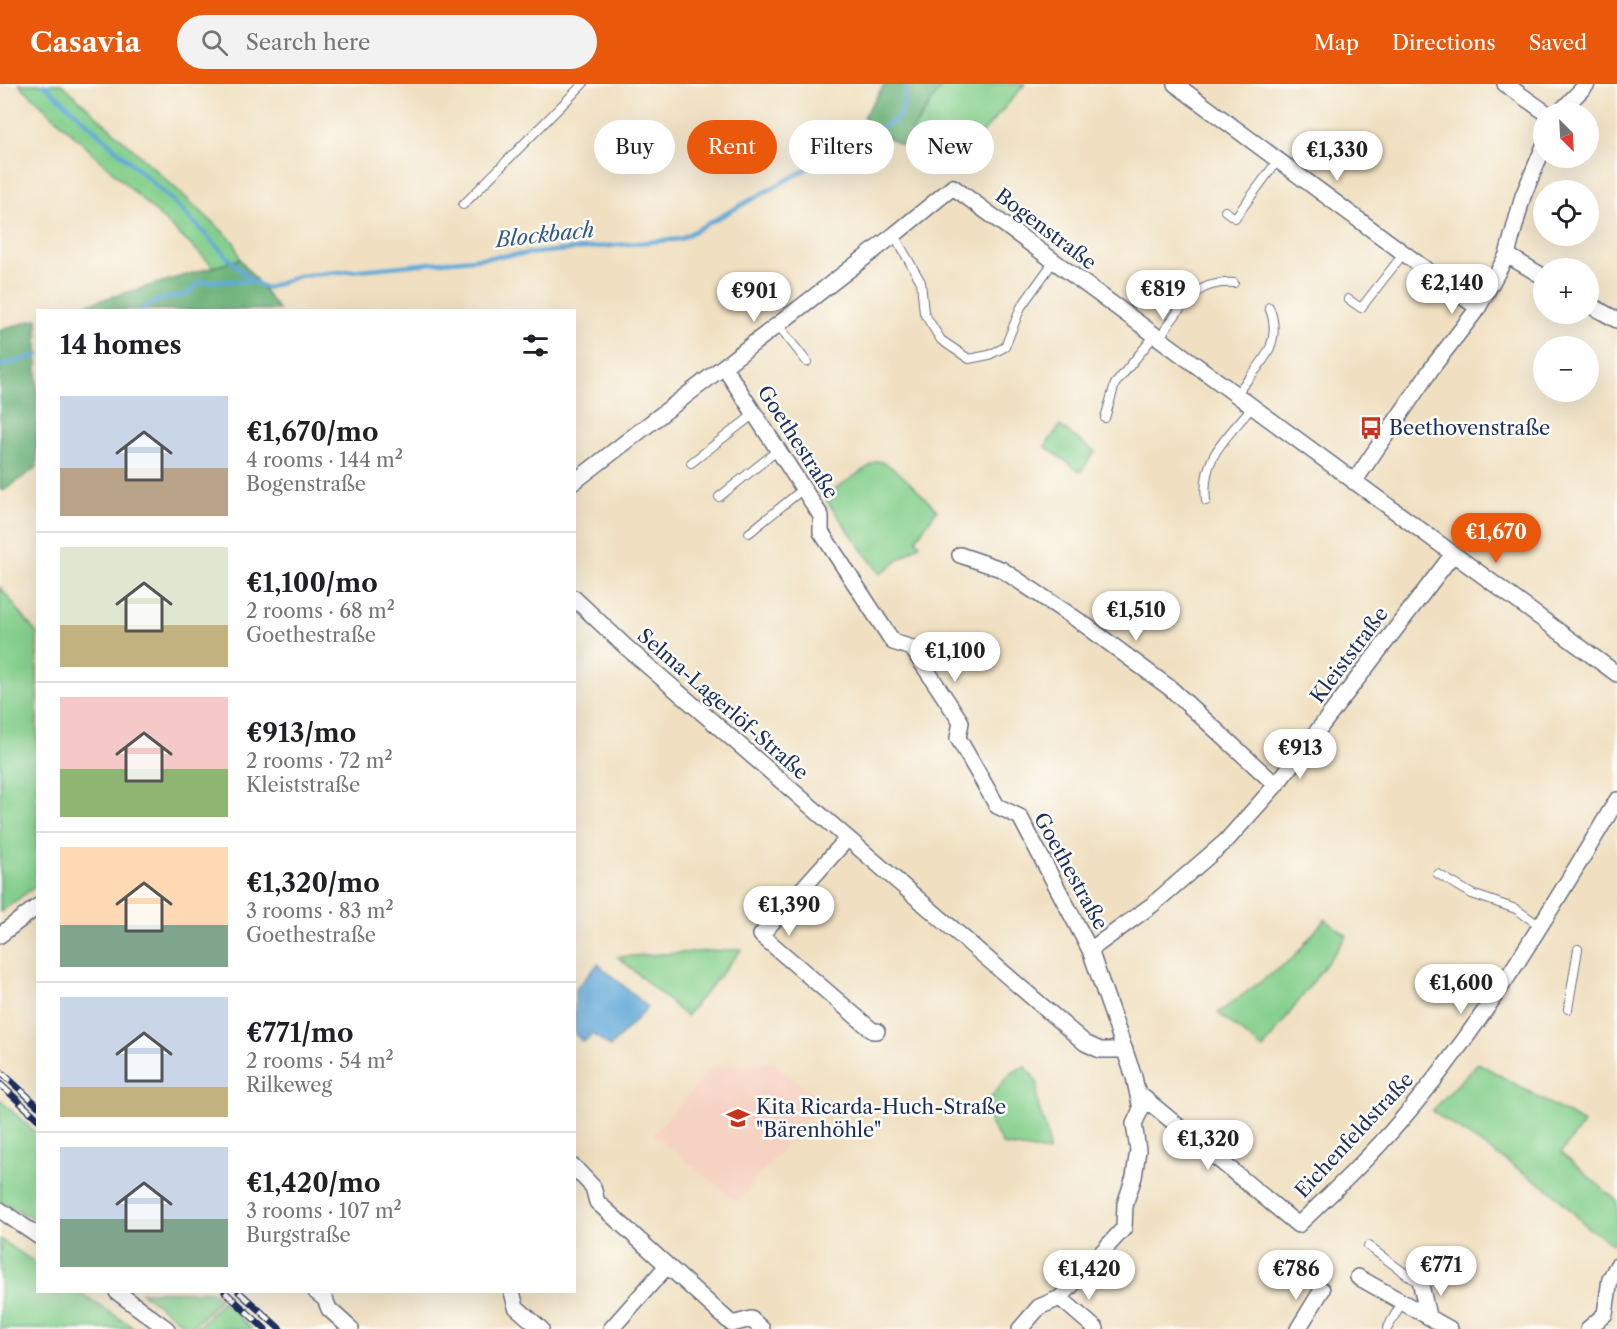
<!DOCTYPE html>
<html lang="en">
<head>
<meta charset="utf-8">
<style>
  body { margin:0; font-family:"Libre Caslon Text",serif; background:#f2f2f2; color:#202124; height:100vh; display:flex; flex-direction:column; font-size:22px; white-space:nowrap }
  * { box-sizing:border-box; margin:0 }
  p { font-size:20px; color:#757577 }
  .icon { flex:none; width:33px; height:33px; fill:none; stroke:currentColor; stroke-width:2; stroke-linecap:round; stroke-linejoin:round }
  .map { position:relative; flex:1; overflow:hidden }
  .details { position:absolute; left:36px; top:225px; width:540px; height:984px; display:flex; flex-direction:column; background:#fff; border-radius:0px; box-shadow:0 6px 24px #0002 }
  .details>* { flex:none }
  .top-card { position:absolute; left:594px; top:36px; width:570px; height:54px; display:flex; gap:12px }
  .needle { width:39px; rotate:156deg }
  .fabs { position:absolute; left:1533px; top:18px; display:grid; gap:12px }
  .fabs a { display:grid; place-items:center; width:66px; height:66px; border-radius:50%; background:#fff; box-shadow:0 6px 24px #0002; font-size:30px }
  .price { position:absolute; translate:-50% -51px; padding:0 14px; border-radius:21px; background:#fff; color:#222; font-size:20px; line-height:39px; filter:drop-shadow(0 2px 3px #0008) }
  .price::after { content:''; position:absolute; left:50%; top:36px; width:18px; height:14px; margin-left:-9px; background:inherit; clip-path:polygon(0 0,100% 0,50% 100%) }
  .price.selected { background:#ea580c; color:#fff }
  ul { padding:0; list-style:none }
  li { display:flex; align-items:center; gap:18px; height:150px; padding:0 24px }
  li+li { border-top:2px solid #e0e0e0 }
  li span { display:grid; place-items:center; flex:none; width:168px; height:120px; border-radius:0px; color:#555 }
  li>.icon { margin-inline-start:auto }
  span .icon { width:72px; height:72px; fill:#fffc; stroke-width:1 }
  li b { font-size:26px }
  h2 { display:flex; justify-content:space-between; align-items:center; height:72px; padding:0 24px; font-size:26px }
  .tag { padding:0 21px; border-radius:27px; background:#fff; box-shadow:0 6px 24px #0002; font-size:21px; line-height:54px }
  .tag.selected { background:#ea580c; color:#fff }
  header { display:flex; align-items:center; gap:36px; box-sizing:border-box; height:84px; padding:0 30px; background:#ea580c; color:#fff }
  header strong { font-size:28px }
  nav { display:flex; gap:33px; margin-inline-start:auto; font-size:21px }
  .search { width:420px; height:54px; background:#f2f2f2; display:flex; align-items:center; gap:15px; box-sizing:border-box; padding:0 21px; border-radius:33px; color:#757577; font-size:22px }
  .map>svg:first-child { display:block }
  .built { fill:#f6d2c3 }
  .green { fill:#86d08d; stroke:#508076; stroke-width:1.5 }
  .forest { fill:#6cb278; stroke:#44706b; stroke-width:1.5 }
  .water { fill:#62a9d8; stroke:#3e6c9b; stroke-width:1.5 }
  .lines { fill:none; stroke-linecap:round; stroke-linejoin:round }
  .stream { stroke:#62a9d8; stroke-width:4.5 }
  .lane-casing { stroke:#666d81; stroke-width:10 }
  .street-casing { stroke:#666d81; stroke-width:18 }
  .lane { stroke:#fff; stroke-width:8 }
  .street { stroke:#fff; stroke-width:15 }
  .rail-casing { stroke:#1b2f5e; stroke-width:7 }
  .rail { stroke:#fdfcf7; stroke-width:4.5; stroke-dasharray:14; stroke-linecap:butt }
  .labels { text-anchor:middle; stroke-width:5; stroke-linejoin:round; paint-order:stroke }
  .street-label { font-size:20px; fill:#1b2f5e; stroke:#fdfcf7 }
  .poi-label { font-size:20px; fill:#1b2f5e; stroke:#fdfcf7; text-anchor:start }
  .water-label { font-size:21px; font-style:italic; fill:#345a89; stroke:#fdfcf7 }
</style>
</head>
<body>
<header>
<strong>Casavia</strong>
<div class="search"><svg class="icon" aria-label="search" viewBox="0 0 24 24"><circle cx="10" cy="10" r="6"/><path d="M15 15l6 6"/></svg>Search here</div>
<nav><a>Map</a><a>Directions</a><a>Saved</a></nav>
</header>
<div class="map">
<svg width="1617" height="1245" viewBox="0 0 1617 1245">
  <rect width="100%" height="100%" fill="#fdfcf7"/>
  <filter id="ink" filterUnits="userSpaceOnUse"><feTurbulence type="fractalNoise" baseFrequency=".0167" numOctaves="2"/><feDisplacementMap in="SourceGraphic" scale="12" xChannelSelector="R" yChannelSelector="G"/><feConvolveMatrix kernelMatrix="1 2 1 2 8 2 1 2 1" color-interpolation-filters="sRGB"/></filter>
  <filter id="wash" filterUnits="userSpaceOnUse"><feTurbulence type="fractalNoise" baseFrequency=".008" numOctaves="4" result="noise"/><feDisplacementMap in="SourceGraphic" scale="24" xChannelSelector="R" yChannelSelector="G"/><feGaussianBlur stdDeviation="1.35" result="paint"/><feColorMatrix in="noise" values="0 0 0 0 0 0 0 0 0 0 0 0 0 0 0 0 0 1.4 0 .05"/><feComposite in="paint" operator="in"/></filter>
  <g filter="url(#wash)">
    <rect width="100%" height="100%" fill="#f0e0c1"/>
    <path class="built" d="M774,978l48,41 -85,99 -84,-68 60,-67z"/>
    <path class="green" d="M19,0h43l172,158 6,17 -26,8z
      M943,0h82l-63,73 -27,9 -33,-20z
      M1060,342l35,26 -15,20 -35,-26z
      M877,377c18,2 46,36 60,49l-21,29 4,5 -40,30 -53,-73 2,-8z
      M0,503l37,47v251l-37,27z
      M1325,835l22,17 -84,113 -45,-36 75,-55z
      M742,865l-56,67 -68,-59z
      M1478,979l106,60 -23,30 56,48v34l-5,9 -25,-17 -33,-34 -122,-82z
      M1026,983l12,17c-6,26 14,43 10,68l-45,-7 -13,-22 -5,-17c10,-13 23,-37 41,-39z
      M0,1016l37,34v87l-37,-20z
      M0,1155l37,25 1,28h41l57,37h-136z
      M141,1208h70l9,7 -30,30z
      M223,1217l29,28h-56z"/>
    <path class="forest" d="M885,0h58l-41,62 -22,-13 -17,-16z
      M240,175l39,51h-212z
      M37,235v148l-34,24 -3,-2v-159z"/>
    <path class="water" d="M598,880l50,43 -38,40 -17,-13 -10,8 -8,-8v-44z"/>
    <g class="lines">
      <path class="stream" d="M44,0l128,116 79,81
        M140,226l19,-10 26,-5 16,-13 50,-1 16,7 31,-12 382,-37 217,-120 6,-11 3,-24
        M0,282l38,-11"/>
    </g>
  </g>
  <g filter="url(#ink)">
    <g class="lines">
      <g class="lane-casing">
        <path id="lane" d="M463,121l120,-121
          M1225,127l10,7 43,-58
          M894,151l27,47 3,31 17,27 28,19 20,-4 16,-8 16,-40 33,-46
          M1348,215l13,9 43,-55
          M778,241l29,37
          M1159,254c22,-29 33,-58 75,-55
          M1236,310c22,-28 49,-49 33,-87
          M1105,334l10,-34 40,-49
          M691,379l63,-49
          M719,413l59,-47
          M1206,417c-5,-44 20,-62 46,-94
          M749,449l54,-44
          M1438,790l34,20 44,15 24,17
          M1568,925l10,-60
          M1368,1162l53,39
          M1387,1245l15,-27"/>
      </g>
      <g class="street-casing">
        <path id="street" d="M1175,0l303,224
          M1505,0l40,28
          M1560,28l27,-28
          M1507,171l37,22
          M1588,220l29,16
          M724,283l97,149v16l72,110 19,6 49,74 -3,16 39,68 23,11 70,133 44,127 7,32 -7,15 4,26 -4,27 -9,27 -1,24 -64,70 -21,9 -19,22
          M574,398l320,-247 59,-48 664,487
          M1354,398l80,-117 44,-57 29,-53 16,-59 21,-50
          M960,471l41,14 84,56 85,63 106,97
          M574,514l52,49 459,396 15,7h25
          M847,755l-86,96 112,96h4
          M0,851l38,-29
          M1090,866l62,-45 74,-64 50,-56 177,-231
          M1138,1009l160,132c36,-34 73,-69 105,-107 83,-97 148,-209 214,-318
          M574,1083l19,20 4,15 135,122 19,-5 11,10
          M0,1126l38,26
          M1358,1193l92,52
          M1421,1201l7,31
          M117,1208l50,37
          M316,1208l9,7 4,10 22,20
          M512,1208l4,15 25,22
          M1060,1214l36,31
          M611,1245l55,-62
          M1298,1245l24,-39
          M1588,1245l17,-15 5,-35 7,-13"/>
      </g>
      <use href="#lane" class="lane"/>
      <use href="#street" class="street"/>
      <g class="rail-casing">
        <path id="rail" d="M0,987l38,35
          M0,1000l38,35
          M225,1208l40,37
          M239,1208l41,37"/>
      </g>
      <use href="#rail" class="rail"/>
    </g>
  </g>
  <defs>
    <g id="bus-bare" transform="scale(1.8)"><path d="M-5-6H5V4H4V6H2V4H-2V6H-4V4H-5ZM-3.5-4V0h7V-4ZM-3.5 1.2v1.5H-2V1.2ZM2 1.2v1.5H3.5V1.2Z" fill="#c8321e" stroke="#fdfcf7" stroke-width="2.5" paint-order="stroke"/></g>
    <g id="school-bare" transform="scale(1.8)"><path d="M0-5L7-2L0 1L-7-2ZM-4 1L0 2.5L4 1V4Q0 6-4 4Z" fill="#c8321e" stroke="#fdfcf7" stroke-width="2.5" paint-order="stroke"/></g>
  </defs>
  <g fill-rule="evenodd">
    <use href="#bus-bare" x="1371" y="344"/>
    <use href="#school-bare" x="738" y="1034"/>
  </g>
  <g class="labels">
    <g class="street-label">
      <text transform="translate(1046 145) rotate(37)" y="7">Bogenstraße</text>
      <text transform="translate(798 358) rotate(57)" y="7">Goethestraße</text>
      <text transform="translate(1349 571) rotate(-53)" y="7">Kleiststraße</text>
      <text transform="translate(723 620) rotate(41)" y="7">Selma-Lagerlöf-Straße</text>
      <text transform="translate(1071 787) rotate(61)" y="7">Goethestraße</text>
      <text transform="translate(1354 1051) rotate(-47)" y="7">Eichenfeldstraße</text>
    </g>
    <g class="poi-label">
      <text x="1389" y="351">Beethovenstraße</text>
      <text x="756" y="1030">Kita Ricarda-Huch-Straße<tspan x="756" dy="23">"Bärenhöhle"</tspan></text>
    </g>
    <g class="water-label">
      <text transform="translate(545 151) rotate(-6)" y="7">Blockbach</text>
    </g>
  </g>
</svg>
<div class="fabs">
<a><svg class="needle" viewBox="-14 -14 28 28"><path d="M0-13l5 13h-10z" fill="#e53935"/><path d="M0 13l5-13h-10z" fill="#757577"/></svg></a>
<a><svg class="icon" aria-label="locate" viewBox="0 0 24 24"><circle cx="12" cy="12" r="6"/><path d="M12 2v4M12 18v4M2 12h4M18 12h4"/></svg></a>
<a>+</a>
<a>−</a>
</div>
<b class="price" style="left:1337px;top:98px">€1,330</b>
<b class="price" style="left:1452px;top:231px">€2,140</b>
<b class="price" style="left:1163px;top:237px">€819</b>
<b class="price" style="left:754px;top:239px">€901</b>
<b class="price selected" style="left:1496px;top:480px">€1,670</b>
<b class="price" style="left:1136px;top:558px">€1,510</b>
<b class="price" style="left:955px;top:599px">€1,100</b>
<b class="price" style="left:1300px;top:696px">€913</b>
<b class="price" style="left:789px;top:853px">€1,390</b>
<b class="price" style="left:1461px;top:931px">€1,600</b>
<b class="price" style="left:1208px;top:1087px">€1,320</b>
<b class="price" style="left:1441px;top:1213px">€771</b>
<b class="price" style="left:1089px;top:1217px">€1,420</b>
<b class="price" style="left:1296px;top:1217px">€786</b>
<div class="top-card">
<a class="tag">Buy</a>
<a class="tag selected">Rent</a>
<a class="tag">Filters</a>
<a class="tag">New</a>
</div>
<section class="details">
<h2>14 homes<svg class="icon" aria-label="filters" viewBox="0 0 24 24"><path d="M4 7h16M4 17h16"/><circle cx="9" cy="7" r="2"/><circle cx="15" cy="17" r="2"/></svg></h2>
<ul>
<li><span style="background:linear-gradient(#c9d6e8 60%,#b9a48a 0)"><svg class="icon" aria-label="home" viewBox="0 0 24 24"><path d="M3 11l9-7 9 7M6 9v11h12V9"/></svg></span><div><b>€1,670/mo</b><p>4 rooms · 144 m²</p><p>Bogenstraße</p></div></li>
<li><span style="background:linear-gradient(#dfe7d0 65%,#c2b280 0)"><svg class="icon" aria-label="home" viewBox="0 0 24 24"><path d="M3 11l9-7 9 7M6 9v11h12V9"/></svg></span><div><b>€1,100/mo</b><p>2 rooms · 68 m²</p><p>Goethestraße</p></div></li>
<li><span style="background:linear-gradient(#f6c9c9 60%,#8fb573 0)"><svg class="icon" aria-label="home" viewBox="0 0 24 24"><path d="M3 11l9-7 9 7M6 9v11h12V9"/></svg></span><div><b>€913/mo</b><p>2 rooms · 72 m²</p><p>Kleiststraße</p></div></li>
<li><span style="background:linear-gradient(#ffd9b3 65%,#7fa58c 0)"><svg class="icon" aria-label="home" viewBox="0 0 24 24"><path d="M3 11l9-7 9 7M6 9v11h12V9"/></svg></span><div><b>€1,320/mo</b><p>3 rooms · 83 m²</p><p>Goethestraße</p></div></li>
<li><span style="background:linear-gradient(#c9d6e8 75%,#c2b280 0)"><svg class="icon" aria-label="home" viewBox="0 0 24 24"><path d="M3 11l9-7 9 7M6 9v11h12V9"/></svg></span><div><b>€771/mo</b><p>2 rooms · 54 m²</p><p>Rilkeweg</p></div></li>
<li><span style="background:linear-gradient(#c9d6e8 60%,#7fa58c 0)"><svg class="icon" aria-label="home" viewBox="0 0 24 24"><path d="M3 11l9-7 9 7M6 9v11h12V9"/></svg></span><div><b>€1,420/mo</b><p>3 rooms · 107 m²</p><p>Burgstraße</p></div></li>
</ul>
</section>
</div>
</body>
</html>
